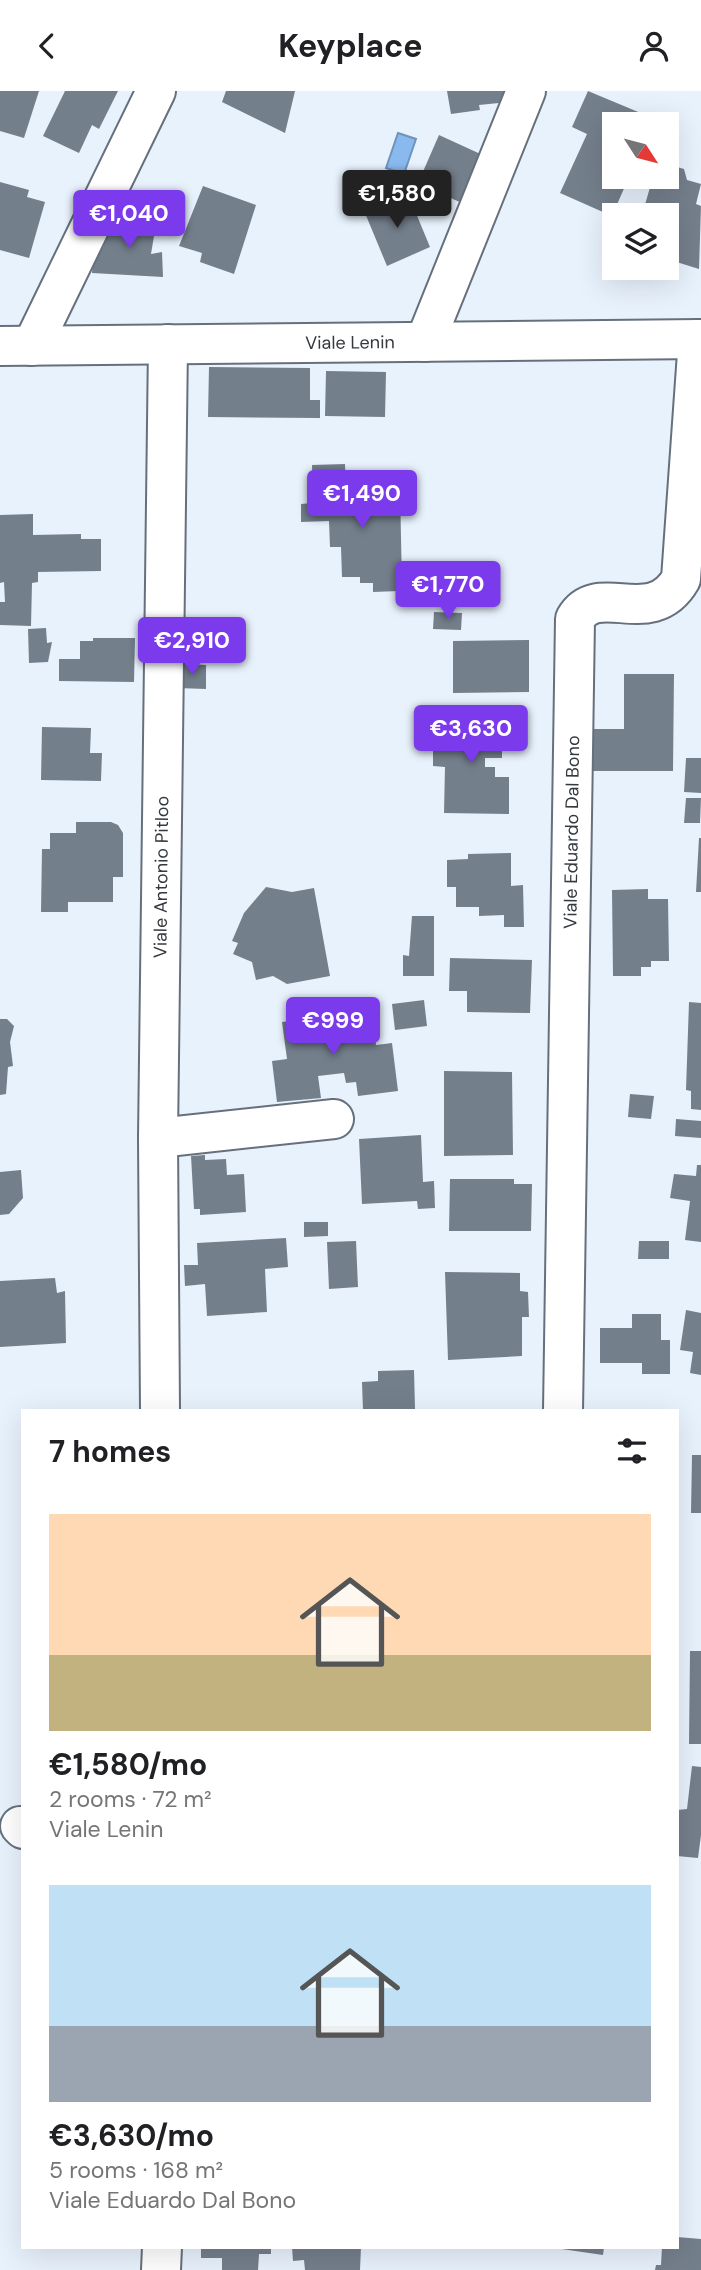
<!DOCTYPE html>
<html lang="en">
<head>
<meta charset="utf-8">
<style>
  body { margin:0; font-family:"DM Sans",sans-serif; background:#f6f6f6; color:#202124; height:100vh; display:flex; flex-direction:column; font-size:26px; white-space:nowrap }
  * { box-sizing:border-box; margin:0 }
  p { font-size:23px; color:#757577 }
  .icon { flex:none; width:38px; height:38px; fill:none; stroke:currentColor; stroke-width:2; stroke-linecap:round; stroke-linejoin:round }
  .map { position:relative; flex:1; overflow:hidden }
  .side { position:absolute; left:21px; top:1318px; width:658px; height:840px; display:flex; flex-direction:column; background:#fff; border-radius:0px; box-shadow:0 7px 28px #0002 }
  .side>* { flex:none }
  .needle { width:46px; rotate:126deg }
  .tools { position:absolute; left:602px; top:21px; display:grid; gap:14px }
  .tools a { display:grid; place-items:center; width:77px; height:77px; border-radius:0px; background:#fff; box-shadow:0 7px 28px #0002; font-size:35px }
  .price { position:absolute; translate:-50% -60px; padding:0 16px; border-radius:7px; background:#7c3aed; color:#fff; font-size:23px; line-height:46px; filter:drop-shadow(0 2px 4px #0008) }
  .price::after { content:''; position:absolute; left:50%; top:42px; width:21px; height:16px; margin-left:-10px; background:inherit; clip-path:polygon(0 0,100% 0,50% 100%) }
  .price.on { background:#222; color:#fff }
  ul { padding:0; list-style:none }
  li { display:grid; align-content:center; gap:14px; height:371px; padding:0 28px }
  li span { display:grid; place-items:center; height:217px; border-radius:0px; color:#555 }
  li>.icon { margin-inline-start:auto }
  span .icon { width:126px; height:126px; fill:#fffc; stroke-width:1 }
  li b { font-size:30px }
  h2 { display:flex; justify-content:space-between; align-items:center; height:84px; padding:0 28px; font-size:30px }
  header { display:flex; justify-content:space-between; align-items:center; height:91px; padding:0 28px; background:#fff; font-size:32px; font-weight:700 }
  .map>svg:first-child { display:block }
  .water { fill:#89b9ee; stroke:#7093b9; stroke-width:2 }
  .building { fill:#747f8c }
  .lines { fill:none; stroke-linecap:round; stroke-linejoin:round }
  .minor-casing { stroke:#66707c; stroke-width:42 }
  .minor { stroke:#fff; stroke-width:38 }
  .labels { text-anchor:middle; stroke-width:7; stroke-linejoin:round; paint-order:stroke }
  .street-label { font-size:18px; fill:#34393e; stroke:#e8f2fd }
</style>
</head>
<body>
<header><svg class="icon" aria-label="back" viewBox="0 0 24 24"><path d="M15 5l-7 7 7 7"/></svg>Keyplace<svg class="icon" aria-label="person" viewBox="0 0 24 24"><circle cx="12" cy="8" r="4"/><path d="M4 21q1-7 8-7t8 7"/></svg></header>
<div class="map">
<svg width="701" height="2179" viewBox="0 0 701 2179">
  <rect width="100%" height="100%" fill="#e8f2fd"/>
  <path class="water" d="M398,42l18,6 -12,35 -18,-6z"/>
  <path class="building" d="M0,0h39l-15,47 -24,-7z
    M65,0h53l-19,38 -7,-4 -13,28 -36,-17z
    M226,0h69l-10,42 -63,-31z
    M447,0h72l-10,11 -30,3 1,5 -29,4z
    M588,0l67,28 -2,5h-39v53h15l-17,39 -52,-23 27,-59 -15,-7z
    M439,44l48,22 -21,48 -48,-22z
    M667,73l17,5 3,11 14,4 -5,20 5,2 -2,63 -32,-10v-44h-25l11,-38h14z
    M375,80l23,9 -3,8 -7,-4 -6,15 -16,-7z
    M0,91l29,8 -2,7 18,5 -16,56 -29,-8z
    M203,95l53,19 -22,69 -34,-12 2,-9 -23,-7z
    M408,103l22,53 -43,19 -22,-53z
    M113,123l43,10 -5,30 11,-2 1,25 -71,-4 2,-25h9z
    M209,276l101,1v32h10v18l-112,-1z
    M326,280l60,1 -1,45 -60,-1z
    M345,373l1,26 54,-1 2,97h25l1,14 -28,1 -1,-10 -26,1v-9h-13v-6h-18l-1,-30h-11l-1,-26 -28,1v-18l12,-1 -1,-38z
    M33,423v21l48,-1v5h20v32l-63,1v10l-6,1 -1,43 -31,-1v-23h5l-1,-20 -4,1v-68z
    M434,521l28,1 -1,17 -28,-1z
    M46,537l1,15 5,-1 -4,20 -19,1 -1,-34z
    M93,547h42l-1,44 -75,-1v-22h21v-18h13z
    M529,549v52l-76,1v-52z
    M178,573l28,1v24l-28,-1z
    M624,583h50l-1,97h-81l1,-42h31z
    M433,627l69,2v38h-17v9h10v10h14v37l-65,-1 1,-46 -12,-1z
    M42,636l49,1 -1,25h12l-1,28 -60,-1z
    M686,667h15v35l-17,-1z
    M686,707h15l-1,25h-16z
    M76,731h35l7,3 5,8v44h-10v25h-45v10h-27l1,-63h8v-16h26z
    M699,747h2v54h-5z
    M511,762v33l12,-1 1,42h-20v-12l-25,1v-9h-23v-20h-9v-27l21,-1v-5z
    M266,796l26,5 22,-4 16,88 -43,8 -14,-8 -17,4 -4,-18 -19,-8 5,-11 -6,-2 12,-28z
    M648,798v10h20l1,62h-18v6h-10v9h-28l-1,-86z
    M412,825h22v60h-31v-21l6,1z
    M450,867l82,2 -2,53 -63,-1v-21h-18z
    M424,909l3,26 -32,4 -3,-26z
    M689,911l12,1v107l-10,-1v-18l-5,-1z
    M373,921l3,33 16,-2 6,48 -40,5 -2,-14 -10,1 -2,-10 -26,3 3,22 -44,4 -5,-41 15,-2 -5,-37z
    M0,928h7l7,7 -4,16 3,24 -5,1 -2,27 -6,1z
    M444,980l68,1 1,83 -69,1z
    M630,1003l24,2 -3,23 -23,-2z
    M676,1028l25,2v17l-26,-2z
    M421,1044l2,47 11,-1 1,27 -17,1 -1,-8 -55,3 -3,-65z
    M205,1064v5l21,-1 1,16 17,-1 2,38 -46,3v-6h-6l-3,-53z
    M697,1074h4v77l-16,-2 5,-39 -20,-3 4,-24 22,2z
    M21,1079l2,28 -14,16 -9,1v-43z
    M450,1088h64v5h18l-1,47h-82z
    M304,1131h24v14l-24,1z
    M286,1147l2,29 -23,2 2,43 -60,4 -2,-32 -20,2 -1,-21h14l-1,-22z
    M356,1150l2,46 -29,2 -2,-47z
    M639,1150h30v18h-31z
    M445,1181l75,1v18l8,1 1,25h-7v39l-74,4z
    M55,1187l2,15 8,-2 1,52 -66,4v-66z
    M686,1219l15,3v62l-11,-2 3,-21 -13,-2z
    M632,1223h29v26h9v34h-28v-11h-42v-35h32z
    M414,1279l1,39 -52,2 -1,-29 16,-1v-10z
    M692,1364h9v58h-10z
    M690,1560h11v93h-12z
    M692,1675l9,1v68l-3,23 -21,-2v-46l10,-1z
    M677,2146l24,2v31h-46l1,-5h5l1,-18h15z
    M201,2156h70v7h-12l-1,16h-36v-12h-21z
    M292,2156h69l-1,23h-55l-1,-10 -11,1z
    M548,2156h56l-1,8z"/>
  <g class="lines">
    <g class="minor-casing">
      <g id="minor">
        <path d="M425,251l101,-251"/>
        <path id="s1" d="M0,255l701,-7"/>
        <path d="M32,255l124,-255"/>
        <path d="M158,1047l176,-19"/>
        <path id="s2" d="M160,1320l-2,-273 10,-794"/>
        <path id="s3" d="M563,1320l12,-792c23,-40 76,12 106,-40l17,-240"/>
        <path d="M20,1735l3,3"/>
        <path d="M161,2179l1,-23"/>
      </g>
    </g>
    <use href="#minor" class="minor"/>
  </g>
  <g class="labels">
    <g class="street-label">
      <text dy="6" stroke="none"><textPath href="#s1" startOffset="350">Viale Lenin</textPath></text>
      <text dy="6" stroke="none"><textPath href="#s3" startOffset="579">Viale Eduardo Dal Bono</textPath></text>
      <text dy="6" stroke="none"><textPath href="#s2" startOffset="534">Viale Antonio Pitloo</textPath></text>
    </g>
  </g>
</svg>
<div class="tools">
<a><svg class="needle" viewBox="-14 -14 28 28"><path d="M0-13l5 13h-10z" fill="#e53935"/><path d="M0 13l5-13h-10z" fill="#757577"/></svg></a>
<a><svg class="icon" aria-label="layers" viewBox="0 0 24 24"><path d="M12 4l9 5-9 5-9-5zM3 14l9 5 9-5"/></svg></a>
</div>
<b class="price on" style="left:397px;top:139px">€1,580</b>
<b class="price" style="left:129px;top:159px">€1,040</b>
<b class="price" style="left:362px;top:439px">€1,490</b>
<b class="price" style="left:448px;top:530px">€1,770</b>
<b class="price" style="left:192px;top:586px">€2,910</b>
<b class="price" style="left:471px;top:674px">€3,630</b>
<b class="price" style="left:333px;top:966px">€999</b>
<section class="side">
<h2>7 homes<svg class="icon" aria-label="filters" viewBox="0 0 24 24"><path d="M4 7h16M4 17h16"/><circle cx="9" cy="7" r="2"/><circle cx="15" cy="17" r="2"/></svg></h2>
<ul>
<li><span style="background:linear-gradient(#ffd9b3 65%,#c2b280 0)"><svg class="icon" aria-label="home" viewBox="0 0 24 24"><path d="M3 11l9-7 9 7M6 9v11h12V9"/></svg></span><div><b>€1,580/mo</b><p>2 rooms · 72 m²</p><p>Viale Lenin</p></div></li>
<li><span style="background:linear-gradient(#bfe0f5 65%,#9aa5b1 0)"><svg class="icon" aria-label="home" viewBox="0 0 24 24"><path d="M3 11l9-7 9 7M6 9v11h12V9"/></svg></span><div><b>€3,630/mo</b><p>5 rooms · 168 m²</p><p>Viale Eduardo Dal Bono</p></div></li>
</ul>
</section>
</div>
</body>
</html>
